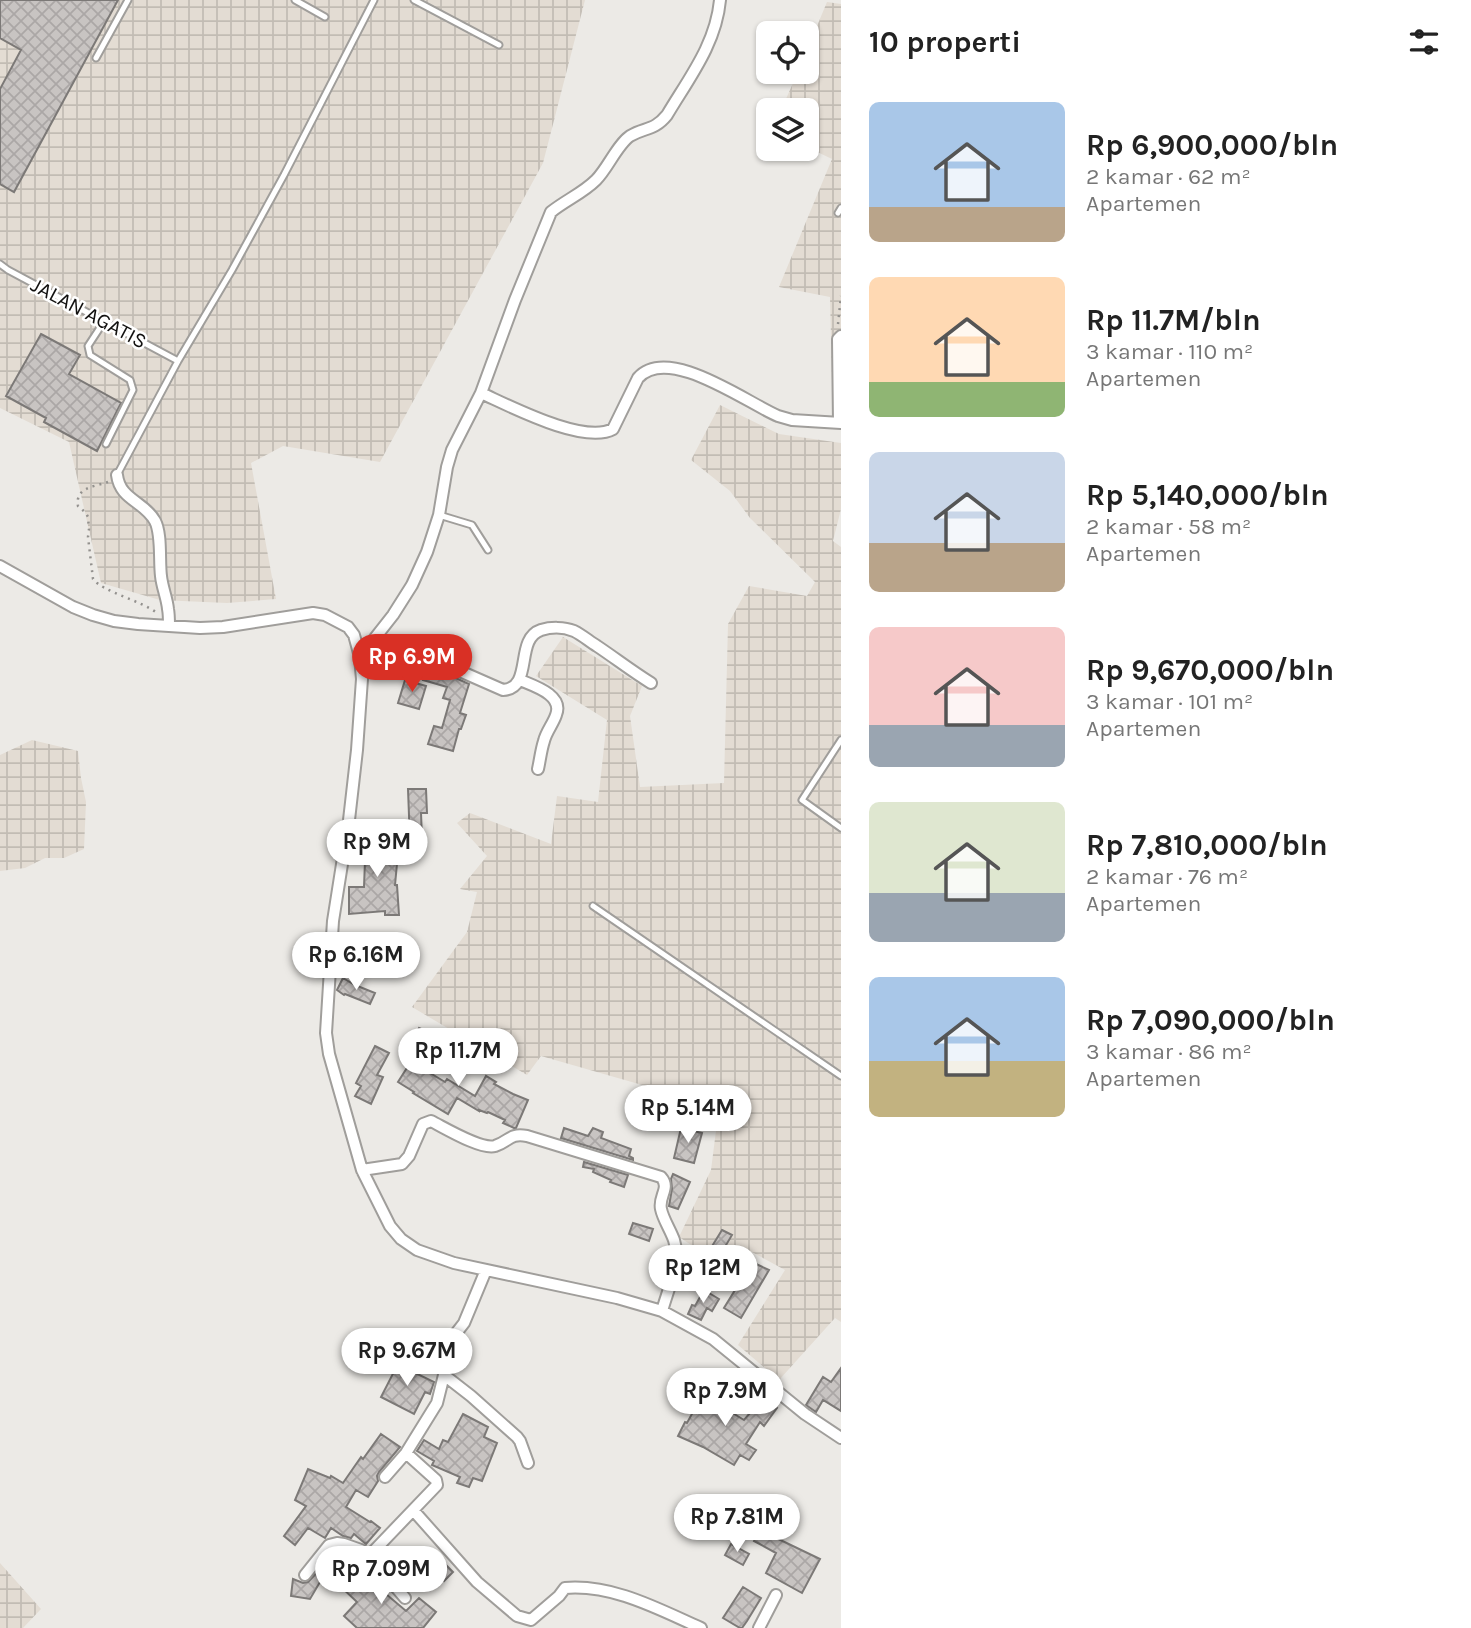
<!DOCTYPE html>
<html lang="id">
<head>
<meta charset="utf-8">
<style>
  body { margin:0; font-family:Karla,sans-serif; background:#f6f6f6; color:#222; height:100vh; display:flex; flex-direction:column; font-size:26px; white-space:nowrap }
  * { box-sizing:border-box; margin:0 }
  p { font-size:23px; color:#767676 }
  .icon { flex:none; width:38px; height:38px; fill:none; stroke:currentColor; stroke-width:2; stroke-linecap:round; stroke-linejoin:round }
  .map { position:relative; flex:1; overflow:hidden }
  .sheet { display:flex; flex-direction:column; background:#fff; width:630px }
  .sheet>* { flex:none }
  .tools { position:absolute; left:756px; top:21px; display:grid; gap:14px }
  .tools a { display:grid; place-items:center; width:63px; height:63px; border-radius:10px; background:#fff; box-shadow:0 2px 5px #0004; font-size:35px }
  .price { position:absolute; translate:-50% -60px; padding:0 16px; border-radius:24px; background:#fff; color:#222; font-size:23px; line-height:46px; filter:drop-shadow(0 2px 4px #0008) }
  .price::after { content:''; position:absolute; left:50%; top:42px; width:21px; height:16px; margin-left:-10px; background:inherit; clip-path:polygon(0 0,100% 0,50% 100%) }
  .price.active { background:#d93025; color:#fff }
  ul { padding:0; list-style:none }
  li { display:flex; align-items:center; gap:21px; height:175px; padding:0 28px }
  li span { display:grid; place-items:center; flex:none; width:196px; height:140px; border-radius:10px; color:#555 }
  li>.icon { margin-inline-start:auto }
  span .icon { width:84px; height:84px; fill:#fffc; stroke-width:1 }
  li b { font-size:30px }
  h2 { display:flex; justify-content:space-between; align-items:center; height:84px; padding:0 28px; font-size:30px }
  main { display:flex; flex:1; min-height:0 }
  .map>svg:first-child { display:block }
  .industrial { fill:url(#industrial-grid) }
  .building { fill:url(#building-cross-hatch); stroke:#7c7977; stroke-width:2 }
  .lines { fill:none; stroke-linecap:round; stroke-linejoin:round }
  .lane-casing { stroke:#a09e9b; stroke-width:9 }
  .street-casing { stroke:#a09e9b; stroke-width:14 }
  .path { stroke:#93918e; stroke-width:2.5; stroke-dasharray:2 5; stroke-linecap:butt }
  .lane { stroke:#fff; stroke-width:5 }
  .street { stroke:#fff; stroke-width:10 }
  .labels { text-anchor:middle; stroke-width:5; stroke-linejoin:round; paint-order:stroke }
  .street-label { font-size:21px; fill:#121110; stroke:#fff }
</style>
</head>
<body>
<main>
<div class="map">
<svg width="841" height="1628" viewBox="0 0 841 1628">
  <defs>
    <pattern id="industrial-grid" width="8" height="8" patternUnits="userSpaceOnUse" patternTransform="scale(1.75)"><rect width="8" height="8" fill="#e3dcd3"/><path d="M0 4h8M4 0v8" fill="none" stroke="#c2bcb4"/></pattern>
    <pattern id="building-cross-hatch" width="8" height="8" patternUnits="userSpaceOnUse" patternTransform="scale(1.75)"><rect width="8" height="8" fill="#c8c4c2"/><path d="M0 0l8 8M0 8l8-8" fill="none" stroke="#aba7a6"/></pattern>
  </defs>
  <rect width="100%" height="100%" fill="#eceae6"/>
  <path class="industrial" d="M0,0h585l-42,163 -163,299 -97,-16 -32,17 25,136 -49,4 -67,-3 -59,-17 -32,-141 -69,-34z
    M827,2l14,2v418l-8,-1 -3,-124 -51,-10 53,-128 -25,-12v-37h-26l17,-38h9v-22z
    M720,405l59,29 62,9v66l-8,32 8,6v775l-6,-4 -56,62 -41,-35 47,-75 -35,-19 -16,22 -55,-36 32,-67 8,-63 -178,-51 -14,19 -115,-68 55,-75 10,-40 -17,-3 27,-33 -30,-33 13,-10 81,31 6,-48 41,6 9,-82 -71,-44 27,-39 79,49 -12,30 10,71 84,-4 4,-159 21,-38 58,10 8,-14 -65,-64 -20,-27 -39,-31z
    M32,740l46,11 3,27 5,24 -2,47 -20,9h-19l-20,10 -25,3v-116z
    M0,1563l41,46 -18,19h-23z"/>
  <path class="building" d="M0,0h118l-104,192 -14,-8v-95l21,-39 -21,-12z
    M41,334l39,21 -11,19 52,29 -24,48 -53,-29 2,-4 -40,-22z
    M427,665l42,19 -9,29 6,2 -5,14h-2l-6,22 -25,-7 6,-18 8,2 8,-28 -7,-2 4,-11 -24,-7z
    M405,680l21,6 -7,23 -21,-6z
    M408,789h18l1,24h-6l1,25 -4,19 -11,-3 3,-12z
    M374,826l17,4 -3,13 1,1 -1,8 10,1 -3,32h2l2,30h-14v-4l-36,3v-27h15l1,-26z
    M363,934l35,12 -4,13 -15,-4v2l-22,-6z
    M343,978l12,7 20,8 -5,11 -25,-10 -1,1 -7,-5z
    M419,1028l18,8 -15,32 23,14 2,-3 28,17 11,-20 10,6 -2,2 19,10 15,6 -12,28h-2l-11,-5 2,-3 -17,-8 -1,1 -8,-3v1l-22,-13 -9,16 -35,-21 1,-1 -16,-10 19,-30 -7,-3z
    M375,1046l14,7 -12,22 6,2 -12,27 -16,-8 6,-10 -5,-3z
    M668,1102l20,4 -3,13 -20,-7z
    M564,1128l24,8 5,-8 10,4 -2,6 30,11 -2,7 4,2v2l-72,-22z
    M681,1128l21,5 -8,30 -20,-5z
    M584,1162l44,13 -4,12 -14,-5 1,-2 -18,-8 1,-3 -11,-2z
    M673,1174l17,8 -12,27 -9,-3 3,-17 -1,-10z
    M633,1223l20,6 -4,12 -20,-7z
    M722,1230l10,5 -16,27 -10,-6z
    M754,1263l15,7 -28,48 -17,-10 21,-34 3,2z
    M704,1290l15,9 -7,12 -5,-3 -6,12 -13,-6 4,-9 3,1z
    M400,1360l12,8 -1,3 23,11 -4,12 -5,-2 -11,22 -33,-17z
    M841,1368v43l-18,-11 -7,12 -10,-7 17,-28 8,5z
    M705,1393l20,10 -2,4 21,13 20,-23 13,11 -13,18 -4,-4 -14,22 10,6 -7,10 -9,-5 -6,10 -31,-18 -25,-11 7,-14 2,1 6,-11 3,1z
    M463,1414l25,13 -4,10 13,6 -15,38 -9,-3 -4,9 -12,-4 3,-6 -28,-12 2,-4 -17,-10 7,-11 15,9 4,-9 5,2z
    M381,1434l19,13 -21,25 -2,4 1,5 -10,16 -12,-7 -10,17 24,15 1,-1 9,7 -14,16 -12,-10 -3,4 -8,-2 -12,-8 -6,10 -17,-10 -13,17 -11,-9 22,-30 -11,-6 13,-31 22,9 1,-2 12,7 18,-26 2,2z
    M762,1526l12,6 -2,4 48,23 -18,34 -36,-20 10,-20 -22,-12z
    M731,1544l18,10 -6,11 -18,-10z
    M438,1557l15,15 -9,9 -15,-14z
    M357,1565l16,18 33,28 13,-13 17,14 -13,16h-66l-13,-12 13,-14 -19,-18z
    M322,1567l5,3 -17,29 -19,-3 2,-17 10,4 5,-1z
    M743,1587l18,11 -14,23 -5,7h-2l-17,-10z"/>
  <g class="lines">
    <g class="lane-casing">
      <path id="lane" d="M295,0l30,17
        M414,0l85,45
        M96,58l32,-58
        M838,213l3,-5
        M0,264l8,6 170,91
        M105,320l-17,26 2,9 40,25 3,10 -27,54
        M117,475l61,-114 54,-91 52,-95 90,-175
        M439,515l33,10 16,25
        M841,740l-39,60 39,28
        M593,906l248,170"/>
    </g>
    <g class="street-casing">
      <path id="street" d="M481,393c29,13 103,52 132,36l25,-51c30,-34 109,25 140,38l14,4 49,3
        M839,423l-1,-84 3,-3
        M117,475c3,25 27,26 38,46 7,13 4,40 6,55 1,11 6,22 7,33 1,5 1,11 1,17
        M0,566l73,41 20,8 21,6 24,3 62,4 23,-1 90,-14 12,2 23,12 6,8 6,22 2,22 -5,71 -8,70 -16,101 -7,112 3,21 33,116 28,56 11,13 16,11 37,13 163,35 45,13 51,28 92,75 36,24
        M371,643l50,11 82,36c31,-2 11,-51 38,-60 10,-3 23,-3 33,1 8,4 15,10 23,15 18,12 36,26 54,37
        M360,657l33,-42 19,-30 15,-33 12,-37 8,-48 5,-17 29,-57 34,-93 36,-88c15,-12 32,-19 45,-32 12,-12 21,-35 34,-44 15,-9 24,-5 37,-21 22,-37 49,-71 53,-115
        M520,680c14,6 44,15 36,35 -3,9 -10,17 -12,26 -3,9 -4,19 -6,28
        M362,1170l40,-6 7,-8 14,-32 8,-3c14,7 50,29 64,25 15,-5 14,-13 32,-10l134,41c10,11 -3,19 0,32 2,10 9,20 13,31 7,22 -6,49 -12,71
        M444,1375l27,21 46,41 3,4 8,22
        M385,1477l21,-24 31,-50 7,-28 -2,-16 1,-9 21,-27 22,-53
        M413,1510l64,72 40,34 14,4 28,-24 6,-8c48,-4 93,21 136,40
        M369,1556l68,-71 -1,-5 -30,-27
        M305,1575l24,-30 8,-2 7,1 17,6 8,6 36,42
        M759,1628l17,-33"/>
    </g>
    <path class="path" d="M838,324l3,-28
      M108,482c-14,5 -33,5 -30,24l8,7 2,4 1,12 -1,8 5,42c10,13 47,21 64,34"/>
    <use href="#lane" class="lane"/>
    <use href="#street" class="street"/>
  </g>
  <g class="labels">
    <g class="street-label">
      <text transform="translate(89 313) rotate(28)" y="7">JALAN AGATIS</text>
    </g>
  </g>
</svg>
<div class="tools">
<a><svg class="icon" aria-label="locate" viewBox="0 0 24 24"><circle cx="12" cy="12" r="6"/><path d="M12 2v4M12 18v4M2 12h4M18 12h4"/></svg></a>
<a><svg class="icon" aria-label="layers" viewBox="0 0 24 24"><path d="M12 4l9 5-9 5-9-5zM3 14l9 5 9-5"/></svg></a>
</div>
<b class="price active" style="left:412px;top:694px">Rp 6.9M</b>
<b class="price" style="left:377px;top:879px">Rp 9M</b>
<b class="price" style="left:356px;top:992px">Rp 6.16M</b>
<b class="price" style="left:458px;top:1088px">Rp 11.7M</b>
<b class="price" style="left:688px;top:1145px">Rp 5.14M</b>
<b class="price" style="left:703px;top:1305px">Rp 12M</b>
<b class="price" style="left:407px;top:1388px">Rp 9.67M</b>
<b class="price" style="left:725px;top:1428px">Rp 7.9M</b>
<b class="price" style="left:737px;top:1554px">Rp 7.81M</b>
<b class="price" style="left:381px;top:1606px">Rp 7.09M</b>
</div>
<section class="sheet">
<h2>10 properti<svg class="icon" aria-label="filters" viewBox="0 0 24 24"><path d="M4 7h16M4 17h16"/><circle cx="9" cy="7" r="2"/><circle cx="15" cy="17" r="2"/></svg></h2>
<ul>
<li><span style="background:linear-gradient(#a9c7e8 75%,#b9a48a 0)"><svg class="icon" aria-label="home" viewBox="0 0 24 24"><path d="M3 11l9-7 9 7M6 9v11h12V9"/></svg></span><div><b>Rp 6,900,000/bln</b><p>2 kamar · 62 m²</p><p>Apartemen</p></div></li>
<li><span style="background:linear-gradient(#ffd9b3 75%,#8fb573 0)"><svg class="icon" aria-label="home" viewBox="0 0 24 24"><path d="M3 11l9-7 9 7M6 9v11h12V9"/></svg></span><div><b>Rp 11.7M/bln</b><p>3 kamar · 110 m²</p><p>Apartemen</p></div></li>
<li><span style="background:linear-gradient(#c9d6e8 65%,#b9a48a 0)"><svg class="icon" aria-label="home" viewBox="0 0 24 24"><path d="M3 11l9-7 9 7M6 9v11h12V9"/></svg></span><div><b>Rp 5,140,000/bln</b><p>2 kamar · 58 m²</p><p>Apartemen</p></div></li>
<li><span style="background:linear-gradient(#f6c9c9 70%,#9aa5b1 0)"><svg class="icon" aria-label="home" viewBox="0 0 24 24"><path d="M3 11l9-7 9 7M6 9v11h12V9"/></svg></span><div><b>Rp 9,670,000/bln</b><p>3 kamar · 101 m²</p><p>Apartemen</p></div></li>
<li><span style="background:linear-gradient(#dfe7d0 65%,#9aa5b1 0)"><svg class="icon" aria-label="home" viewBox="0 0 24 24"><path d="M3 11l9-7 9 7M6 9v11h12V9"/></svg></span><div><b>Rp 7,810,000/bln</b><p>2 kamar · 76 m²</p><p>Apartemen</p></div></li>
<li><span style="background:linear-gradient(#a9c7e8 60%,#c2b280 0)"><svg class="icon" aria-label="home" viewBox="0 0 24 24"><path d="M3 11l9-7 9 7M6 9v11h12V9"/></svg></span><div><b>Rp 7,090,000/bln</b><p>3 kamar · 86 m²</p><p>Apartemen</p></div></li>
</ul>
</section>
</main>
</body>
</html>
